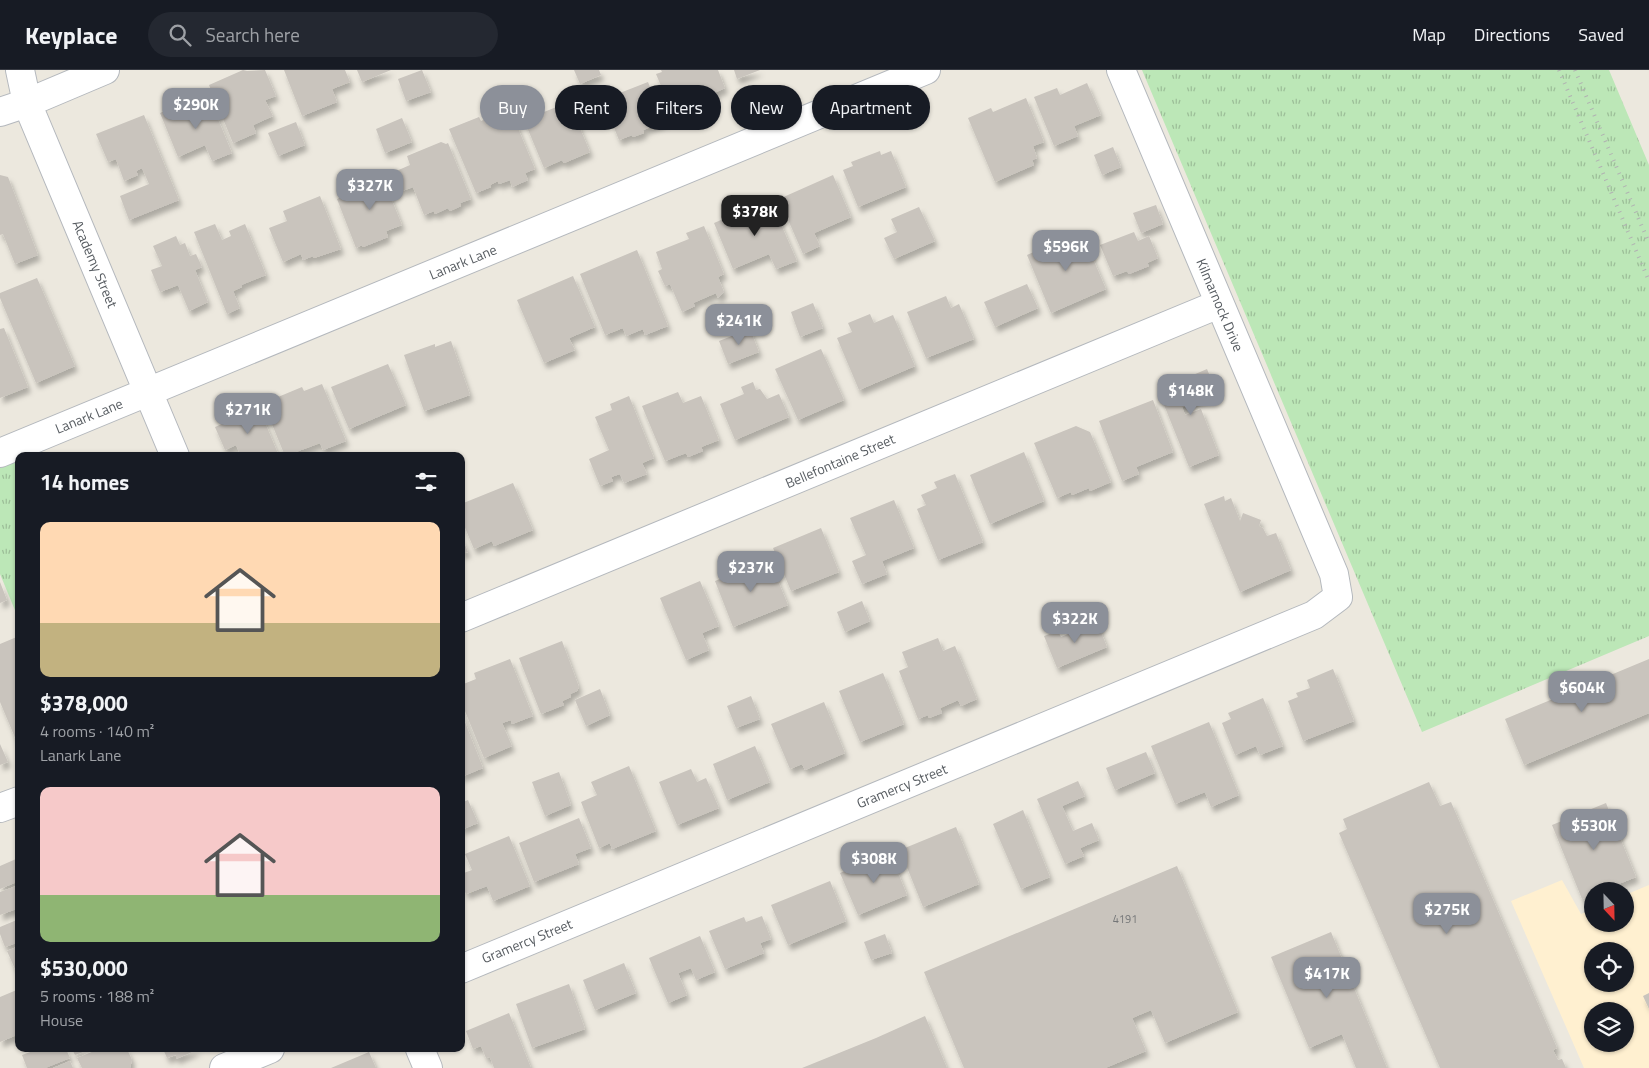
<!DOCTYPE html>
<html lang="en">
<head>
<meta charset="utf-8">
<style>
  body { margin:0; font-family:"Titillium Web",sans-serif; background:#242831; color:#f1f3f6; height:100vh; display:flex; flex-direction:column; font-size:19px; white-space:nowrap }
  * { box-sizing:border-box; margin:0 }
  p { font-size:16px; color:#9ea1a6 }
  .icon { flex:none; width:28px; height:28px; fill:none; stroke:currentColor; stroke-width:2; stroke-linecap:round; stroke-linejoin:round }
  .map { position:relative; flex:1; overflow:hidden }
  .side { position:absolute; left:15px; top:382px; width:450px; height:600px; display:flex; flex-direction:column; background:#171b24; border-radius:10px; box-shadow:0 1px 4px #0004 }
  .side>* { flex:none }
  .guide { position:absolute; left:480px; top:15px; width:475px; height:45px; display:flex; gap:10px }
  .needle { width:32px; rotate:158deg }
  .buttons { position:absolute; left:1584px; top:812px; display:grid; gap:10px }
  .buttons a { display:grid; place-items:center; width:50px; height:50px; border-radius:50%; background:#171b24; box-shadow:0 1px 4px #0004; font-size:25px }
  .price { position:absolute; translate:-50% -42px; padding:0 11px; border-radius:10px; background:#8c9099; color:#fff; font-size:16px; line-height:32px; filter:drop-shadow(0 1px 2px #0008) }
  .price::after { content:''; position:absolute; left:50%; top:30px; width:15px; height:11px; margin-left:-8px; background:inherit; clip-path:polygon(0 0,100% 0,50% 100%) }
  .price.selected { background:#222; color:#fff }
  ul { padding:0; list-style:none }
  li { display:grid; align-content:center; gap:10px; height:265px; padding:0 25px }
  li span { display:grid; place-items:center; height:155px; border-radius:10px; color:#555 }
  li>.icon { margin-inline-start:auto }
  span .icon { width:90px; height:90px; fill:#fffc; stroke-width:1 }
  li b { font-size:21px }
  h2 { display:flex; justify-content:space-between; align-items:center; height:60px; padding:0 25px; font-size:21px }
  .pill { padding:0 18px; border-radius:22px; background:#171b24; box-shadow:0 1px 4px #0004; font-size:18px; line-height:45px }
  .pill.selected { background:#8c9099; color:#fff }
  header { display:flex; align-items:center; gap:30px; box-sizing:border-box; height:70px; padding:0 25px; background:#171b24; border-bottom:1px solid #363941 }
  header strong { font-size:24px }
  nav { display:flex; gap:28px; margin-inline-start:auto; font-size:18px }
  .search { width:350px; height:45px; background:#242831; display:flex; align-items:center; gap:12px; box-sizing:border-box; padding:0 18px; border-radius:28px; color:#9ea1a6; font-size:19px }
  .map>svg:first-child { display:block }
  .commercial { fill:#fff0d0; fill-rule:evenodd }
  .grass { fill:url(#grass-tufts) }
  .building { fill:#c9c4bd; filter:url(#shadow) }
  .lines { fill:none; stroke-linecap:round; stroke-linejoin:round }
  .minor-casing { stroke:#b4b8bd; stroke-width:30 }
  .minor { stroke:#fff; stroke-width:28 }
  .rail { stroke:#b1b2b2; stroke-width:4; stroke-dasharray:1 6; stroke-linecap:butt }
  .labels { text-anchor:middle; stroke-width:4; stroke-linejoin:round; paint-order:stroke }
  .number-label { font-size:11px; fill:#747678 }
  .street-label { font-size:14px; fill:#575c61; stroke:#fff }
</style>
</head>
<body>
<header>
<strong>Keyplace</strong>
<div class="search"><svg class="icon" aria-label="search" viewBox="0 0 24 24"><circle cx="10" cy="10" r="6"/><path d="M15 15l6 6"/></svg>Search here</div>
<nav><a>Map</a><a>Directions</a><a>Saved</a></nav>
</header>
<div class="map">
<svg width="1649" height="998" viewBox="0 0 1649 998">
  <defs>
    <pattern id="grass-tufts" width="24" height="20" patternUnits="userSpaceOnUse" patternTransform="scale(1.25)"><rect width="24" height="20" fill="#bce7b7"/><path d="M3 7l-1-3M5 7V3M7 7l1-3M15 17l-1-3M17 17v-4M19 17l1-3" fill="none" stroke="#9cbe98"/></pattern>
    <filter id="shadow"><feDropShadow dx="3" dy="5.5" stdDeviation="2.5" flood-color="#0004"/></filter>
  </defs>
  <rect width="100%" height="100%" fill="#ece8de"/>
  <path class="commercial" d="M1562,810l19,34 11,-5v15h33v-29l24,-10v183h-65l-73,-167zM1592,881h33v33h-33zM1592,941h33v33h-33z"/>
  <path class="grass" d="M1142,0h467l40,95v471l-227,96z
    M19,391v159l-19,-46v-106z"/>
  <path class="building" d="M243,0l4,1 18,-1 11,26 -11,4 8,16 -20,9 3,8 -23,10 -24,-58z
    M284,0h61l5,12 -18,7 5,13 -35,14z
    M357,0h34l-29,12z
    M422,0l9,22 -25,9 -8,-22z
    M574,0h25l2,5 -21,9z
    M661,0h57l7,18 -22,10 -2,-7 -32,14 -13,-31 6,-2z
    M734,0h26l-23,9z
    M648,12l16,40 -21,8 1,3 -11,4 -1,-2 -13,5 -15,-37 3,-5z
    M1087,13l14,32 -27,11 4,10 -24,10 -20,-49 23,-9 3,7z
    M1026,28l18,44 -11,4 4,12 -5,2 2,5 -39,17 -27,-64 23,-10 2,4z
    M193,29l3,9 15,-6 21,51 -20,8 -7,-16 -27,12 -18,-44z
    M569,32l21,50 -26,11 -2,-3 -18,8 -20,-48z
    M510,39l25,60 -10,4 3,7 -16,7 -2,-7 -11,4 -1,-3 -8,4 1,2 -15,6 -27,-64 30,-12 2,4z
    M144,45l35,85 -50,20 -9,-24 29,-12 -7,-16 -6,3 2,4 -14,6 -8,-22 -8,3 -12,-28z
    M402,48l10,24 -27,11 -9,-24z
    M296,52l9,23 -27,11 -10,-23z
    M441,72l5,2 2,-1 23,56 -11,4 1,3 -11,5 -2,-3 -13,6 -1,-3 -10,4 -11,-28 -11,4 -8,-19 16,-7 -3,-9z
    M1113,77l8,20 -19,8 -8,-20z
    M880,81l1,4 10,-4 15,36 -48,20 -15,-37 10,-4 -2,-4z
    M380,101l22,54 -16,6 2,6 -25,10 -1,-2 -6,3 -19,-49 26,-11 -4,-8z
    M0,105l8,2 30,78 -23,9 -12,-30 -3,1z
    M833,105l18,42 -37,16 6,13 -17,8 -24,-55z
    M320,126l21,53 -27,9 -1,-2 -10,4 -2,-6 -18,8 -14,-34 18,-7 -4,-10z
    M770,129l27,62 -21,8 -7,-15 -36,15 -19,-46z
    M1156,135l7,19 -22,9 -8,-20z
    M919,137l16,34 -41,18 -10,-21 13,-6 -6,-13z
    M215,154l7,16 9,-4 -2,-5 16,-7 21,51 -25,10 1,2 -9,4 7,17 -13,6 -33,-82z
    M704,156l20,48 -6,3 6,15 -6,6 -2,-5 -23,10 2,3 -13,6 -12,-28 -5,2 -7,-15 4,-2 -6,-17 33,-13 -3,-6z
    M1081,161l25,58 -55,24 -24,-58z
    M1134,162l4,9 11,-5 9,22 -11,5 2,3 -20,8 -2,-3 -14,5 -13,-31z
    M176,166l4,9 5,-2 5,13 6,-2 6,13 -7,3 13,32 -19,9 -11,-26 -18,7 -9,-22 11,-4 -9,-20z
    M637,180l31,76 -23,9 -2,-6 -17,7 -3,-8 -18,7 -25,-61z
    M573,206l22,51 -26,11 6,12 -31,13 -27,-63z
    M37,208l38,88 -39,17 -36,-85v-5z
    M1027,214l11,24 -43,19 -11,-25z
    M946,226l5,12 8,-4 15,35 -48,19 -19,-46z
    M813,233l10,25 -23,9 -9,-25z
    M870,244l4,9 19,-8 22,51 -56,24 -22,-52 15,-6 -4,-9z
    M4,258l24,59 -28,11v-69z
    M750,259l9,23 -31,12 -9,-23z
    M451,271l19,54 -46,16 -20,-56 31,-11v3z
    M821,279l23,51 -46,20 -23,-51z
    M388,294l18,41 -57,24 -18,-42z
    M1207,299l10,24 -35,14 3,8 16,-6 18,46 -30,12 -31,-77z
    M753,312l3,8 4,-1 7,10 12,-5 10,23 -54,23 -15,-36 24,-10 -3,-7z
    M322,314l24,57 -23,9 -3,-7 -35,13 -20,-49 14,-6 -1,-4 24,-10 2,4z
    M678,322l5,11 18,-7 18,44 -18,7 2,4 -15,6 -2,-4 -21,8 -23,-55z
    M629,326l25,62 -12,5 5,11 -23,9 -4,-9 -9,3 2,4 -13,5 -11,-27 20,-9 -14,-33 17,-7 -2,-6z
    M1153,330l20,52 -37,15 3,7 -17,7 -23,-60z
    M259,338l20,48h-38l-5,-11 -11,5 -10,-23z
    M1076,356l14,6 21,50 -21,9 -1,-3 -17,7 -1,-3 -14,6 -23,-55z
    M1024,382l20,49 -54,23 -20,-49z
    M955,404l28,68 -45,18 -21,-51 9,-4 -5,-10 16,-7 -3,-6z
    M513,413l20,47 -39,16 -2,-5 -18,8 -13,-31v-14z
    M1224,426l1,5 6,-3 9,23 3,-8 18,7 -2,6 4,2 4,8 9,-3 15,37 -51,22 -36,-88z
    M894,430l20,48 -32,13 5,13 -25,10 -10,-23 14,-6 -16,-37z
    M821,458l18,44 -48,19 -18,-43z
    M461,466l7,16 -7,2z
    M769,489l19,46 -55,22 -18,-46z
    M700,511l19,45 -17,7 7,17 -23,10 -26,-62z
    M0,512l7,18 -7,3z
    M862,531l8,20 -25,11 -8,-20z
    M1097,552l10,25 -50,21 -13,-32 14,-5 3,6z
    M19,566v111l-19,-45v-58z
    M938,568l5,13 12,-5 22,53 -16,7 -3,-6 -18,8 2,5 -13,5 -1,-3 -10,4 -19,-48 9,-4 -6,-15z
    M562,571l17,46 -2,4 -7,3 1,3 -9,4 2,4 -23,9 -22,-56z
    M510,589l23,57 -21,8 -1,-4 -9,3 10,23 -28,12 -23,-57v-16l15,-6 -2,-6z
    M1649,589v54l-125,52 -19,-46z
    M1333,599l21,52 -51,20 -15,-40 10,-4 -2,-4 14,-5 -3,-8z
    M883,603l21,51 -44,18 -21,-51z
    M600,619l10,26 -24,11 -11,-26z
    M751,626l9,23 -24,9 -9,-22z
    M1263,628l20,48 -23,9 -4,-9 -21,9 -13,-32 9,-4 -3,-6z
    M824,632l21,51 -40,17 -3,-6 -12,5 -19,-45z
    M461,642l22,56 -22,9z
    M1209,652l30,73 -28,12 -6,-15 -30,12 -24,-58z
    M0,674l8,18 -8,3z
    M755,676l15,36 -43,18 -14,-36z
    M1146,682l9,21 -40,17 -9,-22z
    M629,696l27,65 -44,18 -2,-6 -11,5 -18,-46 16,-7 -6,-13z
    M691,699l6,13 9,-4 13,30 -42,17 -18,-43z
    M559,702l12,33 -26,11 -13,-34z
    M1078,711l7,15 -23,10 11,25 19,-8 7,17 -19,8 4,8 -19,8 -28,-65z
    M1429,712l11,24 11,-4 106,246 -4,2 5,10 4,-1 4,9h-126l-101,-235 8,-4 -4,-10z
    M468,730l10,23 -17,7v-27z
    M1606,733l30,74 -35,14h-9v4l-10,4 -30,-74z
    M1023,740l27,67 -29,12 -28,-65z
    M579,748l12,30 -16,6 4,10 -45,18 -15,-39z
    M956,757l23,57 -56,23 -23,-57z
    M509,766l21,50 -37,15 -6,-15 -21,8 -5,-12v-8l11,-4 -7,-16z
    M890,783l17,42 -49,20 -18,-42z
    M16,789l3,8v14l-19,8v-23z
    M1177,796l61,146 -73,31 -14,-33 -19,8 14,33 -41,17h-141l-40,-96z
    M830,811l16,40 -58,24 -17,-40z
    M19,815v23l-19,7v-23z
    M762,846l9,23 -11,4 4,10 -39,16 -16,-38 35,-14 2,5z
    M19,849v23l-14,5 -5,-13v-7z
    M1331,862l56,136h-31l-14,-34 -33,14 -38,-91z
    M885,864l7,19 -21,7 -7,-18z
    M700,866l15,36 -19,8 -5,-12 -13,5 9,22 -19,8 -19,-45z
    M19,876v22l-4,1 -8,-18z
    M624,893l12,30 -41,17 -12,-30z
    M569,914l16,45 -53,19 -16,-44z
    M19,919v45l-19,8v-45z
    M1649,923v16l-6,-13z
    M509,943l22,55h-37l-4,-11 -4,1 -5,-12 -8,3 -7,-18z
    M925,946l22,52h-145l74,-30z
    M32,979h34l4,9 -25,10h-18l-5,-13 11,-4z
    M72,979h19l-16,6z
    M99,979h28l5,11 -2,8h-48l-5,-10z
    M163,979h36l-23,10v-4l-9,3z
    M369,982l7,16h-45z
    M70,991l3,7h-20z"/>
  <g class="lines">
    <g class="minor-casing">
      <path id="minor" d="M20,0l7,33 148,353
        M0,42l27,-9 78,-33
        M0,383l926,-383
        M461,548l758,-314
        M0,738l19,-7
        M461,899l853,-354 24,-18 -4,-23 -213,-504
        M420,979l8,19
        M224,998l46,-19"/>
    </g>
    <use href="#minor" class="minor"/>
    <path class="rail" d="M1559,0l90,211
      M1575,0l74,173"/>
  </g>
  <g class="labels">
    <g class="number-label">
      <text x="1125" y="853">4191</text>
    </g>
    <g class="street-label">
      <text transform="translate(463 192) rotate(-22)" y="5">Lanark Lane</text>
      <text transform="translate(95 194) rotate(67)" y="5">Academy Street</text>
      <text transform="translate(1220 235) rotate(67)" y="5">Kilmarnock Drive</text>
      <text transform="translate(89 346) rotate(-22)" y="5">Lanark Lane</text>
      <text transform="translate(840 391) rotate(-23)" y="5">Bellefontaine Street</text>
      <text transform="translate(902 716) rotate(-22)" y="5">Gramercy Street</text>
      <text transform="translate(527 871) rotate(-22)" y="5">Gramercy Street</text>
    </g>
  </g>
</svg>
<div class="buttons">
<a><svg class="needle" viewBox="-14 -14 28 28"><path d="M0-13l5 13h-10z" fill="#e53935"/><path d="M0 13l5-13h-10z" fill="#9ea1a6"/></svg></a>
<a><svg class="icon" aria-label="locate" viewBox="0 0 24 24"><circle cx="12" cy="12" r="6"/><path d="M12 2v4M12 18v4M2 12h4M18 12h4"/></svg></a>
<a><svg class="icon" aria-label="layers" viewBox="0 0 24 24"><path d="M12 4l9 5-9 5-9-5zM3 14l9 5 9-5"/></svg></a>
</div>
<b class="price" style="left:196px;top:60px">$290K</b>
<b class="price" style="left:370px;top:141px">$327K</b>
<b class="price selected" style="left:755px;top:167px">$378K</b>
<b class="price" style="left:1066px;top:202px">$596K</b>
<b class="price" style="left:739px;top:276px">$241K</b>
<b class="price" style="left:1191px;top:346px">$148K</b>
<b class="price" style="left:248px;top:365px">$271K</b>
<b class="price" style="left:751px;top:523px">$237K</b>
<b class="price" style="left:1075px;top:574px">$322K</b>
<b class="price" style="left:1582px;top:643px">$604K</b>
<b class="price" style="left:1594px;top:781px">$530K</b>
<b class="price" style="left:874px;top:814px">$308K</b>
<b class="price" style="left:1447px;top:865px">$275K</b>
<b class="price" style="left:1327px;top:929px">$417K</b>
<div class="guide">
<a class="pill selected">Buy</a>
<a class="pill">Rent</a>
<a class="pill">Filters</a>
<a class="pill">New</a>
<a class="pill">Apartment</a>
</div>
<section class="side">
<h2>14 homes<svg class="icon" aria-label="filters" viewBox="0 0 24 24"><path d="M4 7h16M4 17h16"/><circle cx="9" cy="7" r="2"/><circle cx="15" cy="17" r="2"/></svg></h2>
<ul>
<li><span style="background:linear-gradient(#ffd9b3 65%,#c2b280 0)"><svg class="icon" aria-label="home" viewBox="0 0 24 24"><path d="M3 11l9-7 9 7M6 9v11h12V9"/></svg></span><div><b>$378,000</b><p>4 rooms · 140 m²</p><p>Lanark Lane</p></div></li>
<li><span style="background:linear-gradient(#f6c9c9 70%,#8fb573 0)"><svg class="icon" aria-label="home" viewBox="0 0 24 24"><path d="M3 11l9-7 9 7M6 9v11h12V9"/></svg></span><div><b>$530,000</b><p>5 rooms · 188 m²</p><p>House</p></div></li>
</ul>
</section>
</div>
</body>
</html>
